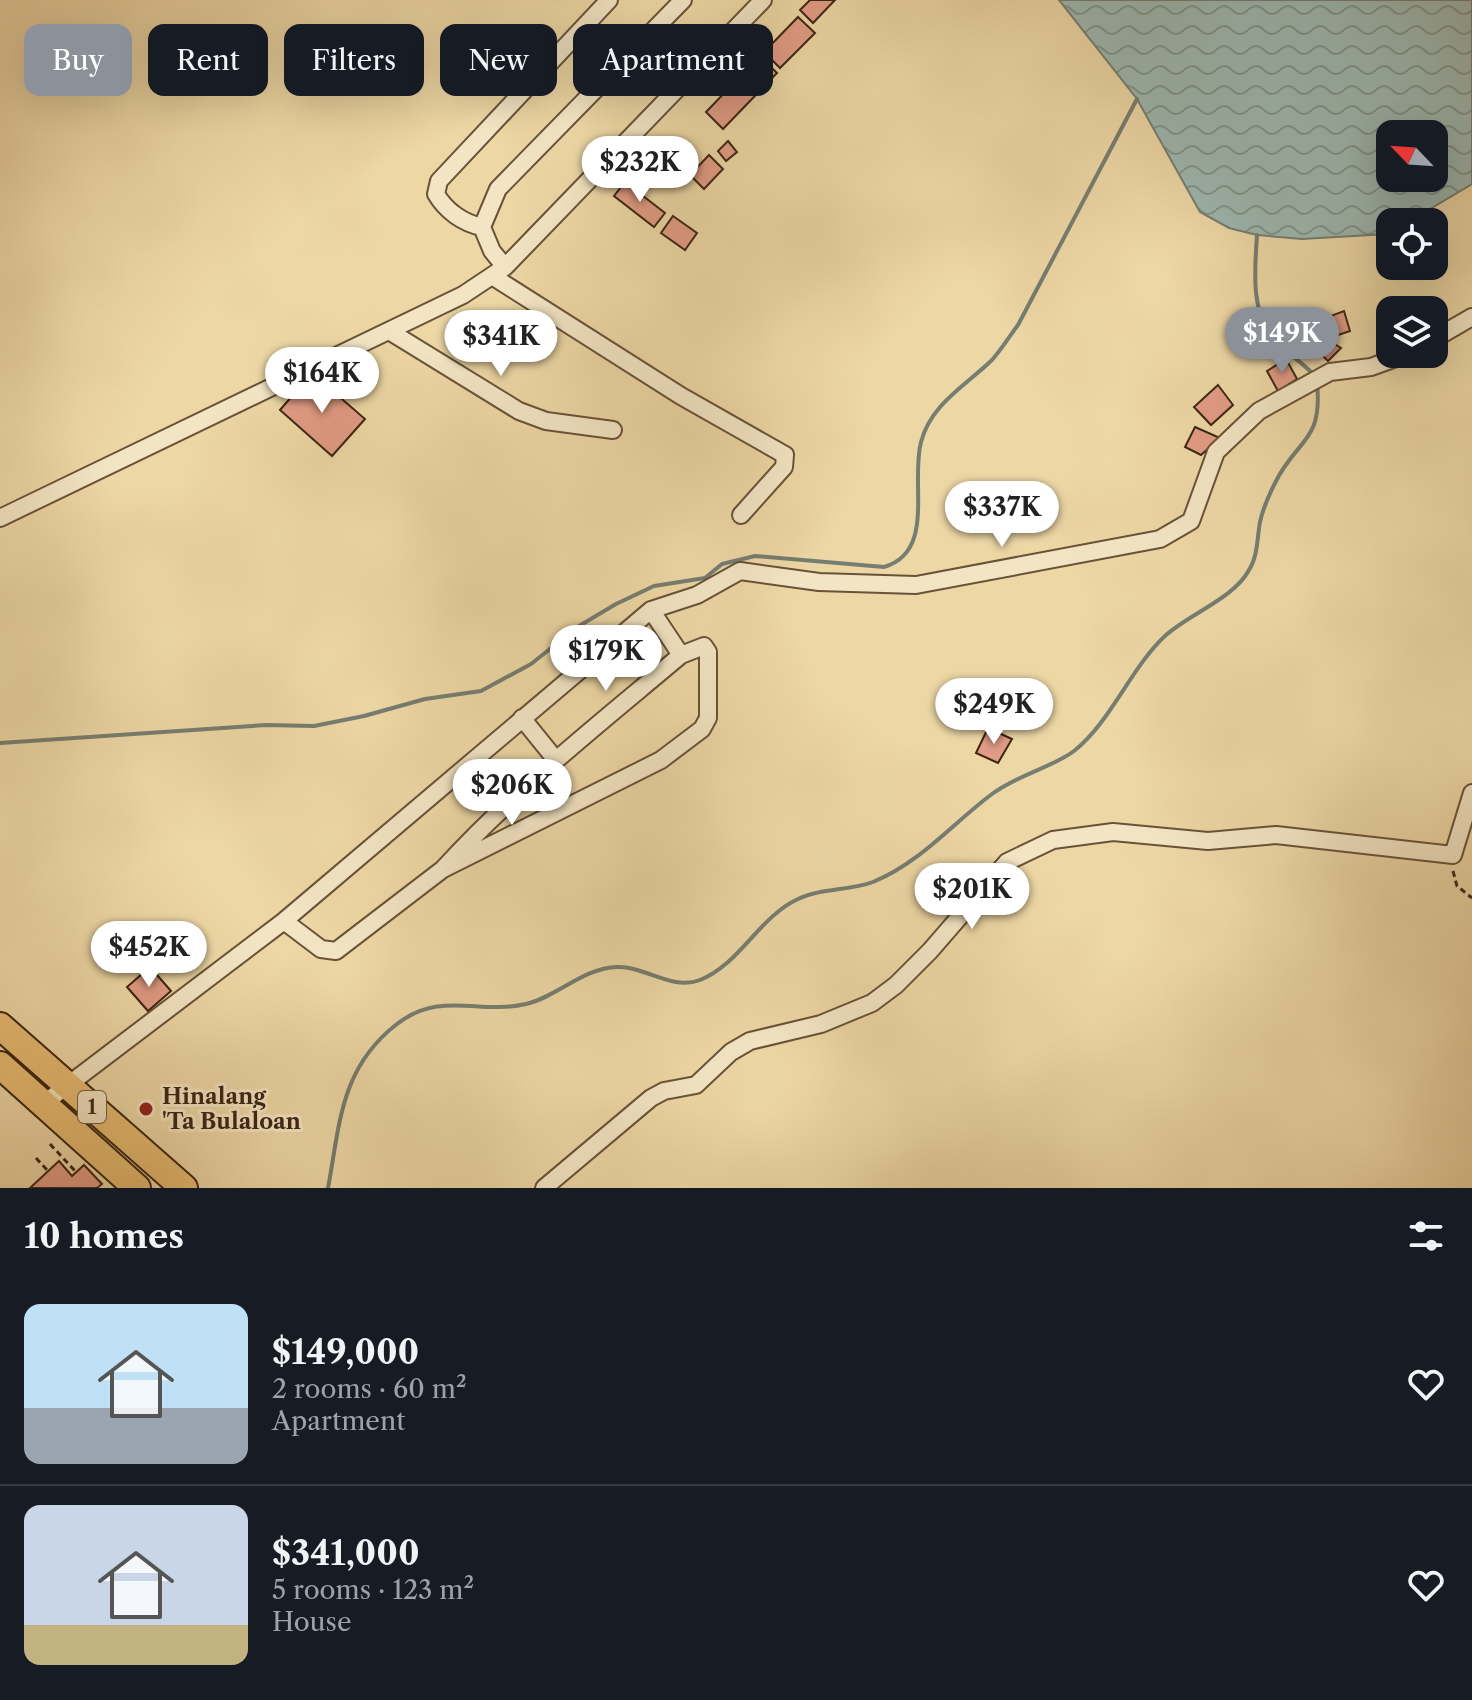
<!DOCTYPE html>
<html lang="en">
<head>
<meta charset="utf-8">
<style>
  body { margin:0; font-family:"Libre Caslon Text",serif; background:#242831; color:#f1f3f6; height:100vh; display:flex; flex-direction:column; font-size:30px; white-space:nowrap }
  * { box-sizing:border-box; margin:0 }
  p { font-size:26px; color:#9ea1a6 }
  .icon { flex:none; width:44px; height:44px; fill:none; stroke:currentColor; stroke-width:2; stroke-linecap:round; stroke-linejoin:round }
  .map { position:relative; height:1188px; overflow:hidden }
  .details { display:flex; flex-direction:column; background:#171b24; flex:1 }
  .details>* { flex:none }
  .top-card { position:absolute; left:24px; top:24px; width:800px; height:72px; display:flex; gap:16px }
  .needle { width:52px; rotate:295deg }
  .fabs { position:absolute; left:1376px; top:120px; display:grid; gap:16px }
  .fabs a { display:grid; place-items:center; width:72px; height:72px; border-radius:16px; background:#171b24; box-shadow:0 8px 32px #0002; font-size:40px }
  .price { position:absolute; translate:-50% -68px; padding:0 18px; border-radius:28px; background:#fff; color:#222; font-size:26px; line-height:52px; filter:drop-shadow(0 2px 4px #0008) }
  .price::after { content:''; position:absolute; left:50%; top:48px; width:24px; height:18px; margin-left:-12px; background:inherit; clip-path:polygon(0 0,100% 0,50% 100%) }
  .price.active { background:#8c9099; color:#fff }
  ul { padding:0; list-style:none }
  li { display:flex; align-items:center; gap:24px; height:200px; padding:0 24px }
  li+li { border-top:2px solid #363941 }
  li span { display:grid; place-items:center; flex:none; width:224px; height:160px; border-radius:16px; color:#555 }
  li>.icon { margin-inline-start:auto }
  span .icon { width:96px; height:96px; fill:#fffc; stroke-width:1 }
  li b { font-size:34px }
  h2 { display:flex; justify-content:space-between; align-items:center; height:96px; padding:0 24px; font-size:34px }
  .pill { padding:0 28px; border-radius:16px; background:#171b24; box-shadow:0 8px 32px #0002; font-size:28px; line-height:72px }
  .pill.active { background:#8c9099; color:#fff }
  .map>svg:first-child { display:block }
  .water { fill:url(#water-waves); stroke:#767d71; stroke-width:2; fill-rule:evenodd }
  .lines { fill:none; stroke-linecap:round; stroke-linejoin:round }
  .stream { stroke:#767d71; stroke-width:4 }
  .building { fill:#e29c85; stroke:#3c2613; stroke-width:2 }
  .minor-casing { stroke:#685238; stroke-width:20 }
  .trunk-casing { stroke:#3c2613; stroke-width:30 }
  .path { stroke:#3c2613; stroke-width:3; stroke-dasharray:6 4; stroke-linecap:butt }
  .minor { stroke:#f3e5c4; stroke-width:16 }
  .trunk { stroke:#e6bc72; stroke-width:26 }
  .poi-dot { fill:#8f2418; stroke:#f3e5c4; stroke-width:3 }
  .labels { text-anchor:middle; stroke-width:6; stroke-linejoin:round; paint-order:stroke }
  .shield { fill:#f3e5c4; stroke:#735f48; stroke-width:2 }
  .shield-label { font-size:20px; font-weight:bold; fill:#3c2613 }
  .poi-label { font-size:22px; font-weight:bold; fill:#3c2613; stroke:#f3e5c4; text-anchor:start }
</style>
</head>
<body>
<div class="map">
<svg width="1472" height="1188" viewBox="0 0 1472 1188">
  <defs>
    <pattern id="water-waves" width="16" height="10" patternUnits="userSpaceOnUse" patternTransform="scale(2)"><rect width="16" height="10" fill="#9cb7b0"/><path d="M0 5q4-4 8 0t8 0" fill="none" stroke="#80958e"/></pattern>
  </defs>
  <rect width="100%" height="100%" fill="#edd7a5"/>
  <filter id="stains"><feTurbulence type="fractalNoise" baseFrequency=".0025" numOctaves="4"/><feColorMatrix values="0 0 0 0 .2 0 0 0 0 .09 0 0 0 0 .02 0 0 0 .5 -.17"/></filter>
  <radialGradient id="worn" r=".72"><stop offset=".6" stop-color="#630" stop-opacity="0"/><stop offset="1" stop-color="#630" stop-opacity=".3"/></radialGradient>
  <path class="water" d="M1059,0h413v184l-64,38h-18l-2,12 -86,5 -45,-4 -28,-7 -29,-16 -63,-113zM1390,134h44v44h-44z"/>
  <g class="lines">
    <path class="stream" d="M1257,235c-2,33 -7,75 16,103 10,12 26,22 37,33
      M0,743l266,-18 48,1 50,-10 61,-17 56,-8 50,-27 48,-38 37,-22 38,-18 51,-8 17,-14 33,-8 129,11c52,-15 26,-84 37,-125 10,-38 44,-56 71,-82 9,-10 17,-23 26,-35l119,-226
      M328,1188c12,-64 12,-120 69,-164 44,-34 82,-9 129,-20 31,-7 57,-36 91,-37 28,-1 55,24 83,13 40,-16 59,-63 98,-81 23,-11 51,-8 75,-17 47,-19 80,-59 119,-88 25,-19 61,-27 82,-43 37,-29 57,-84 92,-116 25,-22 68,-37 83,-65 9,-14 8,-32 11,-48 3,-14 9,-27 15,-39 22,-45 48,-40 42,-100"/>
  </g>
  <path class="building" d="M810,0h25l-22,23 -13,-13z
    M798,17l17,16 -35,35 -16,-16z
    M760,56l17,17 -54,56 -17,-17z
    M728,141l9,11 -11,9 -8,-10z
    M709,155l14,14 -19,20 -14,-14z
    M645,158l13,14 -17,17 -14,-14z
    M625,182l40,31 -11,14 -40,-31z
    M673,216l24,17 -12,17 -24,-17z
    M1344,311l6,20 -24,8 -6,-19z
    M1326,339l15,9 -13,13 -12,-12z
    M1286,359l11,20 -19,12 -11,-20z
    M312,373l53,46 -33,37 -52,-46z
    M1218,385l15,20 -22,20 -17,-18z
    M1195,427l25,11 -19,17 -16,-8z
    M988,728l24,11 -14,24 -22,-10z
    M150,967l21,24 -23,20 -21,-24z
    M59,1161l13,15 12,-11 18,19 -5,4h-67z"/>
  <g class="lines">
    <g class="minor-casing">
      <path id="minor" d="M482,227c-19,-4 -36,-16 -46,-33l3,-13 170,-181
        M505,267l258,-267
        M492,276l189,120 104,59 -1,12 -43,48
        M389,331l130,80 27,10 67,9
        M1434,339l38,-22
        M0,518l463,-223 42,-28 -13,-16 -10,-24 16,-38 185,-189
        M651,610l30,45
        M522,718l34,42
        M284,921l37,28 15,2 107,-82 218,-109 41,-31 6,-11v-66l-4,-6 -23,9c-82,69 -166,135 -238,214
        M43,1104l241,-183 367,-311 46,-15 43,-24 79,11 97,3 244,-46 31,-18 25,-69 43,-41 71,-39 41,-5 36,-13
        M544,1188l107,-90 13,-7 32,-6 35,-33 19,-11 71,-17 51,-21 24,-18 34,-34 77,-89 46,-22 60,-8 95,9 68,-6 177,20 19,-62"/>
    </g>
    <g class="trunk-casing">
      <path id="trunk" d="M0,1026l184,162
        M0,1065l137,123"/>
    </g>
    <path class="path" d="M1453,871l4,15 15,12
      M50,1144l26,28
      M36,1158l12,13"/>
    <use href="#minor" class="minor"/>
    <use href="#trunk" class="trunk"/>
  </g>
  <circle class="poi-dot" cx="146" cy="1109" r="8"/>
  <g class="labels">
    <rect class="shield" x="78" y="1091" width="28" height="32" rx="6"/>
    <g class="shield-label">
      <text x="92" y="1114">1</text>
    </g>
    <g class="poi-label">
      <text x="162" y="1104">Hinalang<tspan x="162" dy="25">'Ta Bulaloan</tspan></text>
    </g>
  </g>
  <rect width="100%" height="100%" filter="url(#stains)"/>
  <rect width="100%" height="100%" fill="url(#worn)"/>
</svg>
<div class="fabs">
<a><svg class="needle" viewBox="-14 -14 28 28"><path d="M0-13l5 13h-10z" fill="#e53935"/><path d="M0 13l5-13h-10z" fill="#9ea1a6"/></svg></a>
<a><svg class="icon" aria-label="locate" viewBox="0 0 24 24"><circle cx="12" cy="12" r="6"/><path d="M12 2v4M12 18v4M2 12h4M18 12h4"/></svg></a>
<a><svg class="icon" aria-label="layers" viewBox="0 0 24 24"><path d="M12 4l9 5-9 5-9-5zM3 14l9 5 9-5"/></svg></a>
</div>
<b class="price" style="left:640px;top:204px">$232K</b>
<b class="price active" style="left:1282px;top:375px">$149K</b>
<b class="price" style="left:501px;top:378px">$341K</b>
<b class="price" style="left:322px;top:415px">$164K</b>
<b class="price" style="left:1002px;top:549px">$337K</b>
<b class="price" style="left:606px;top:693px">$179K</b>
<b class="price" style="left:994px;top:746px">$249K</b>
<b class="price" style="left:512px;top:827px">$206K</b>
<b class="price" style="left:972px;top:931px">$201K</b>
<b class="price" style="left:149px;top:989px">$452K</b>
<div class="top-card">
<a class="pill active">Buy</a>
<a class="pill">Rent</a>
<a class="pill">Filters</a>
<a class="pill">New</a>
<a class="pill">Apartment</a>
</div>
</div>
<section class="details">
<h2>10 homes<svg class="icon" aria-label="filters" viewBox="0 0 24 24"><path d="M4 7h16M4 17h16"/><circle cx="9" cy="7" r="2"/><circle cx="15" cy="17" r="2"/></svg></h2>
<ul>
<li><span style="background:linear-gradient(#bfe0f5 65%,#9aa5b1 0)"><svg class="icon" aria-label="home" viewBox="0 0 24 24"><path d="M3 11l9-7 9 7M6 9v11h12V9"/></svg></span><div><b>$149,000</b><p>2 rooms · 60 m²</p><p>Apartment</p></div><svg class="icon" aria-label="heart" viewBox="0 0 24 24"><path d="M12 20l-8-8c-3-5 5-10 8-4 3-6 11-1 8 4z"/></svg></li>
<li><span style="background:linear-gradient(#c9d6e8 75%,#c2b280 0)"><svg class="icon" aria-label="home" viewBox="0 0 24 24"><path d="M3 11l9-7 9 7M6 9v11h12V9"/></svg></span><div><b>$341,000</b><p>5 rooms · 123 m²</p><p>House</p></div><svg class="icon" aria-label="heart" viewBox="0 0 24 24"><path d="M12 20l-8-8c-3-5 5-10 8-4 3-6 11-1 8 4z"/></svg></li>
</ul>
</section>
</body>
</html>
